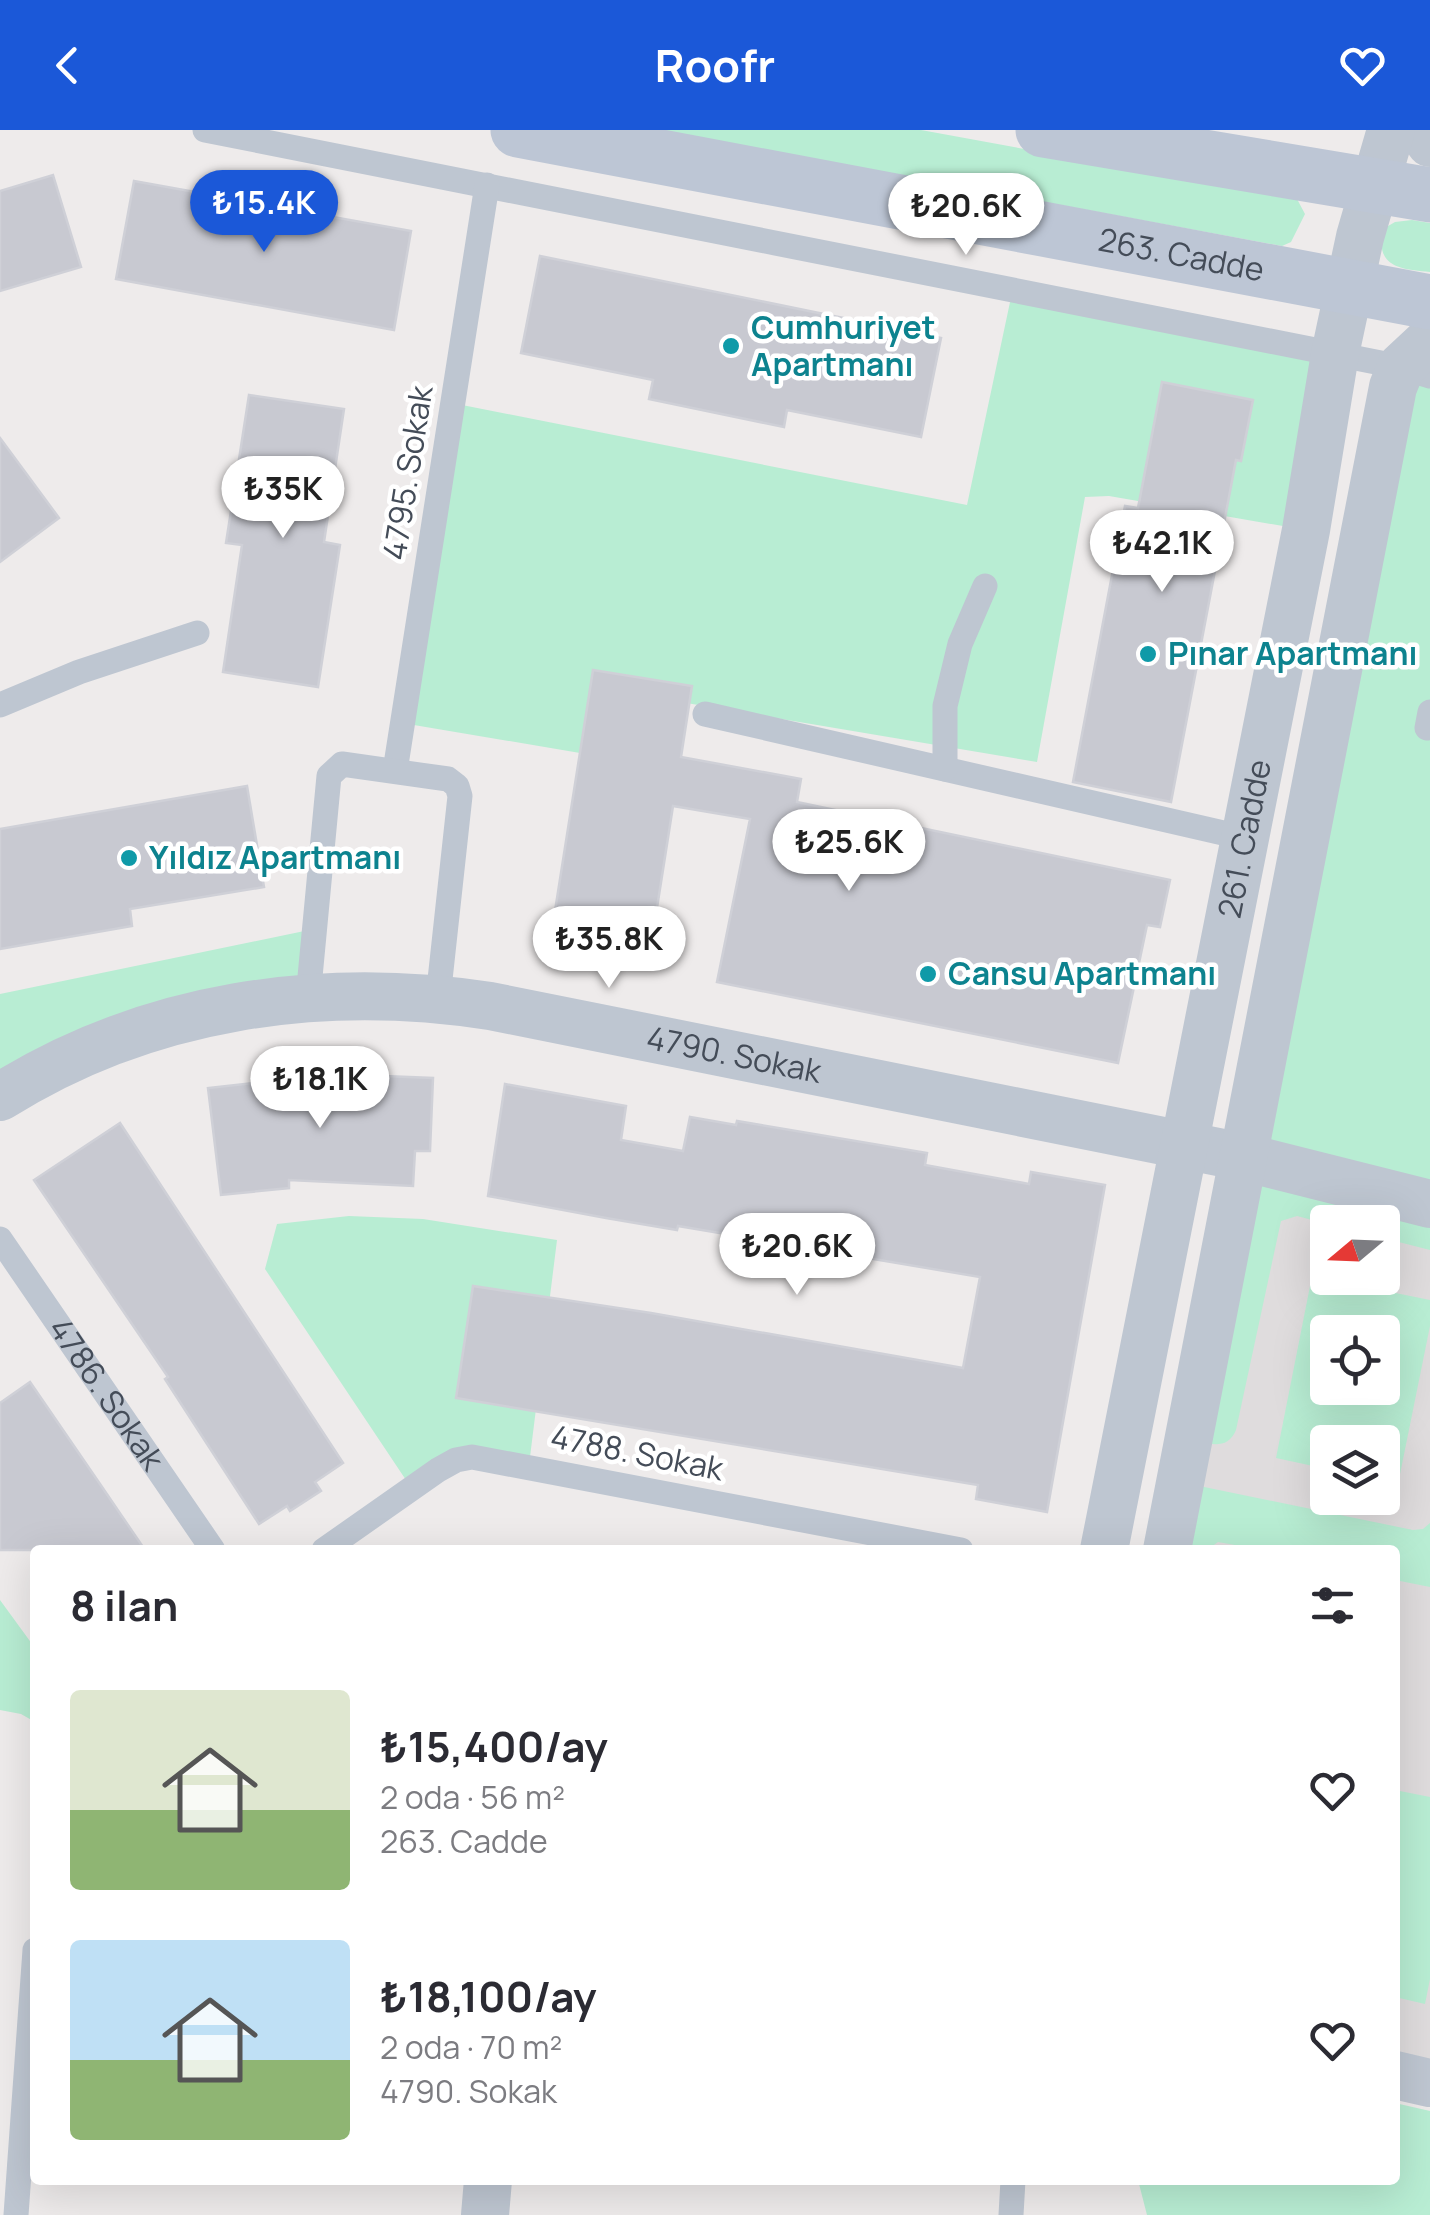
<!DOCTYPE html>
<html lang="tr">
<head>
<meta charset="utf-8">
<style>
  body { margin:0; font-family:Manrope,sans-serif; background:#f2f2f3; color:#2b2b33; height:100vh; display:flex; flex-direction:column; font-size:38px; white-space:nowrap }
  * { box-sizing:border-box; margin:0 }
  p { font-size:32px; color:#7c7c81 }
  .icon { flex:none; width:55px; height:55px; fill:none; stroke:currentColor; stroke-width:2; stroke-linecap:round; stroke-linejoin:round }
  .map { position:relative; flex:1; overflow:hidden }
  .side { position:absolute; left:30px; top:1415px; width:1370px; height:640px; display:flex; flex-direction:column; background:#fff; border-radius:10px; box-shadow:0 10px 40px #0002 }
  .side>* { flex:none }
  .needle { width:65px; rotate:251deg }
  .controls { position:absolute; left:1310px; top:1075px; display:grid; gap:20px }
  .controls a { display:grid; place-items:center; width:90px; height:90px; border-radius:10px; background:#fff; box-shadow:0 10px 40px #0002; font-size:50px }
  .price { position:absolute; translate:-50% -85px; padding:0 22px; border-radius:35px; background:#fff; color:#222; font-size:32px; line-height:65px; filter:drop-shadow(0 2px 5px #0008) }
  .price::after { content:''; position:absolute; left:50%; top:60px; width:30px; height:22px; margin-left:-15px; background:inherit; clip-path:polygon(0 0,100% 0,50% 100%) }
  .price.current { background:#1b58d8; color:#fff }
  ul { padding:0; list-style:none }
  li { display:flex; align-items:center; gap:30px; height:250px; padding:0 40px }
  li span { display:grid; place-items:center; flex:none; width:280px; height:200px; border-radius:10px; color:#555 }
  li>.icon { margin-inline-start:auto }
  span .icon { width:120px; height:120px; fill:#fffc; stroke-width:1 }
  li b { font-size:42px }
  h2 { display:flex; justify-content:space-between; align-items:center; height:120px; padding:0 40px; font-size:42px }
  header { display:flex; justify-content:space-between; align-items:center; height:130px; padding:0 40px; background:#1b58d8; color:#fff; font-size:45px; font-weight:700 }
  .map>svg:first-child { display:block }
  .education { fill:#dfdcdd; fill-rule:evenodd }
  .green { fill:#b8edd3; fill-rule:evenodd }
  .building { fill:#c8c9d1; stroke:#cfd0d7; stroke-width:2.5 }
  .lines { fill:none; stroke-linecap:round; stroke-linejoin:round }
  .service { stroke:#bec6d1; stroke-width:25 }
  .minor { stroke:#bec6d1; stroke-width:48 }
  .secondary { stroke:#bdc6d5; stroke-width:55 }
  .culture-dot { fill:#0f9aa8; stroke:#fff; stroke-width:4 }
  .labels { text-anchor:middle; stroke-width:9; stroke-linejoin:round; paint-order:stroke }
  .street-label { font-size:32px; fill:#444c58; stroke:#fff }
  .culture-label { font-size:32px; font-weight:bold; fill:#0d838f; stroke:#fff; text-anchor:start }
</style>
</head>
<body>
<header><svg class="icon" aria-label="back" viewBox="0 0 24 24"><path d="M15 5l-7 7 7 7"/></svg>Roofr<svg class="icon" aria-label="heart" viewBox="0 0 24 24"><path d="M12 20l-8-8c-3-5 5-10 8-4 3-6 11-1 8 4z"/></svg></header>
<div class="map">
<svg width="1430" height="2085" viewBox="0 0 1430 2085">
  <rect width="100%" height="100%" fill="#eeebeb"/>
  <path class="education" d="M1243,1027l187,47v879l-35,-8v-525h-228zM1328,1092h54v56h-54zM1328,1202h54v56h-54zM1328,1312h54v56h-54z"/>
  <path class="green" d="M655,0h266l376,69 8,15 -14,28 -9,4z
    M1412,90l18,3v49c-31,-3 -55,-5 -47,-43l12,-7z
    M1013,158l322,66 -29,176 -197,-34 -24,1 -48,265 -446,-75 -11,66 -178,-30 50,-320 515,102z
    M1430,246v874l-47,-12 -1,-16 -55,2 -30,-8 -16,5 -45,209c-9,22 -29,13 -48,9l205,-1052z
    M314,799l-6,69 -308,99v-103z
    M349,1086l74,3 134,21 -28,225 -49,-8 -68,32 -147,-220 12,-45z
    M1312,1146l118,24v26l-32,158 -15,-3 -1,-39h-54l-1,27 -51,-11zM1328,1202h54v56h-54z
    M1180,1352l233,48 10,-1 7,-6v64l-35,-7v-30h-132l-45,-8 -11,8h-40z
    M0,1470l35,48v74l-14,-8 -21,-4z
    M1395,1660l35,7v182l-5,25 -30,-7z
    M1395,1973l35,8v104h-283l-9,-35h257z"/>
  <path class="building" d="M53,45l28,92 -81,24v-100z
    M134,51l277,50 -17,99 -278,-51z
    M540,126l401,82 -20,99 -134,-27 -3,17 -135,-28 4,-19 -132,-27z
    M1162,252l91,18 -12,61 -5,-1 -65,342 -98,-20 52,-276 13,2z
    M249,265l95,14 -20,133 16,3 -22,142 -95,-15 19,-127 -16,-2z
    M0,308l59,80 -59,44z
    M593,540l99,16 -11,71 120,22 -4,23 373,78 -10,47 -13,-2 -29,138 -401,-81 33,-163 -77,-13 -25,159 -99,-16z
    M247,656l17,101 -134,22 2,17 -132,23v-120z
    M334,944l99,4 -3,73h-15l-2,35 -124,-6v8l-68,7 -13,-107z
    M505,954l121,22 -5,34 62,11 7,-34 46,8 1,-4 190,32 -2,12 104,19 2,-12 74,13 -58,327 -71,-13 2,-14 -522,-87 17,-112 178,27 312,55 17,-91 -302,-51 -1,4 -71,-12 -118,-22z
    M120,993l223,340 -28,19 6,9 -31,20 -3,-5 -28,18 -94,-145 3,-2 -134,-197z
    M30,1252l70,102 45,66h-145v-147z"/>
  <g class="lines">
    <g class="service">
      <path d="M205,0l1196,237 29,9"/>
      <path d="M0,575l79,-33 118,-39"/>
      <path d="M705,584l540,124"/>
      <path d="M1427,598l3,-16"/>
      <path d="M945,639v-63l15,-62 25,-58"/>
      <path d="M395,641l92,-586"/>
      <path d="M308,868l21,-222 13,-12 106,15 9,7 3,10 -22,202"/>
      <path id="s1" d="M0,1109l213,311"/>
      <path d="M324,1420l114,-80 18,-10 16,-3 489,93"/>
      <path d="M16,2085l19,-265"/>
      <path d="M1011,2085l2,-35"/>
    </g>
    <g class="minor">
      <path d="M1422,0l8,13"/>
      <path id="s2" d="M0,967c146,-92 321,-117 490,-91l753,151 187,47"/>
      <path id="s3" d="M1104,1420l202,-1020 29,-176 25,-117 31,-107"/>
      <path d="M1167,1420l226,-1163 8,-20 29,-27"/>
      <path d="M1395,1945l35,8"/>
      <path d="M485,2085l3,-35"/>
    </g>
    <g class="secondary">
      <path id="s4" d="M518,0l912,172"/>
      <path d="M1043,0l387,65"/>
    </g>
  </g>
  <g class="culture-dot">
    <circle cx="731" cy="216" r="10"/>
    <circle cx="1148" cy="524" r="10"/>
    <circle cx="129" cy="728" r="10"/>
    <circle cx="928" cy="844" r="10"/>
  </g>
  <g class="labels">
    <g class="street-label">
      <text dy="11" stroke="none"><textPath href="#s4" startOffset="675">263. Cadde</textPath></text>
      <text transform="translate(408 343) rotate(-81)" y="11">4795. Sokak</text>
      <text dy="11" stroke="none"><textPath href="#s3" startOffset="725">261. Cadde</textPath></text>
      <text dy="11" stroke="none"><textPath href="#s2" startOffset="758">4790. Sokak</textPath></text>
      <text dy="11" stroke="none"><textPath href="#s1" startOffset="188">4786. Sokak</textPath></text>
      <text transform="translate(637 1323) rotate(11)" y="11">4788. Sokak</text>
    </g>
    <g class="culture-label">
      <text x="751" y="209">Cumhuriyet<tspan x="751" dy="37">Apartmanı</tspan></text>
      <text x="1168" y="535">Pınar Apartmanı</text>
      <text x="149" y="739">Yıldız Apartmanı</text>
      <text x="948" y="855">Cansu Apartmanı</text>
    </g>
  </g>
</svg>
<div class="controls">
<a><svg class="needle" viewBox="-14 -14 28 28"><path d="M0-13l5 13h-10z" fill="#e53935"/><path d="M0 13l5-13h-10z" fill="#7c7c81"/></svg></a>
<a><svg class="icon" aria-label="locate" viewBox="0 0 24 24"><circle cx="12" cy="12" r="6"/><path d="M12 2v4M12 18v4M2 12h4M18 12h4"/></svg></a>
<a><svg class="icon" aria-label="layers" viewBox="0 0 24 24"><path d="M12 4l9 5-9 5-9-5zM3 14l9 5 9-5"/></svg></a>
</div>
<b class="price current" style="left:264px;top:125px">₺15.4K</b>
<b class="price" style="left:966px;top:128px">₺20.6K</b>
<b class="price" style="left:283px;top:411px">₺35K</b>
<b class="price" style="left:1162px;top:465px">₺42.1K</b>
<b class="price" style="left:849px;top:764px">₺25.6K</b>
<b class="price" style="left:609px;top:861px">₺35.8K</b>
<b class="price" style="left:320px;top:1001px">₺18.1K</b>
<b class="price" style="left:797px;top:1168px">₺20.6K</b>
<section class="side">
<h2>8 ilan<svg class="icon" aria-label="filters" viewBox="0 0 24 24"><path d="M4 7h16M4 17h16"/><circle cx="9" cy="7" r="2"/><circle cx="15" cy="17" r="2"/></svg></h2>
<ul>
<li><span style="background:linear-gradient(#dfe7d0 60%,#8fb573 0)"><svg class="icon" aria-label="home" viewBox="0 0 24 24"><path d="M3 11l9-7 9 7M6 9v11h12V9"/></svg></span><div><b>₺15,400/ay</b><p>2 oda · 56 m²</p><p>263. Cadde</p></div><svg class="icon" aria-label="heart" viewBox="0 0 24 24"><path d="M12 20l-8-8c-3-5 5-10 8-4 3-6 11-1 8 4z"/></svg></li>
<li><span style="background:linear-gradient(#bfe0f5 60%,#8fb573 0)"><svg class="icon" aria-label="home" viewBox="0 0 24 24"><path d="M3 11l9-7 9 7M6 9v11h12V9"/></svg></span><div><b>₺18,100/ay</b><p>2 oda · 70 m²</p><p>4790. Sokak</p></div><svg class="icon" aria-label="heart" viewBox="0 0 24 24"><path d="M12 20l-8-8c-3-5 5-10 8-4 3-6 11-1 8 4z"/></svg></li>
</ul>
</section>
</div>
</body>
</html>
